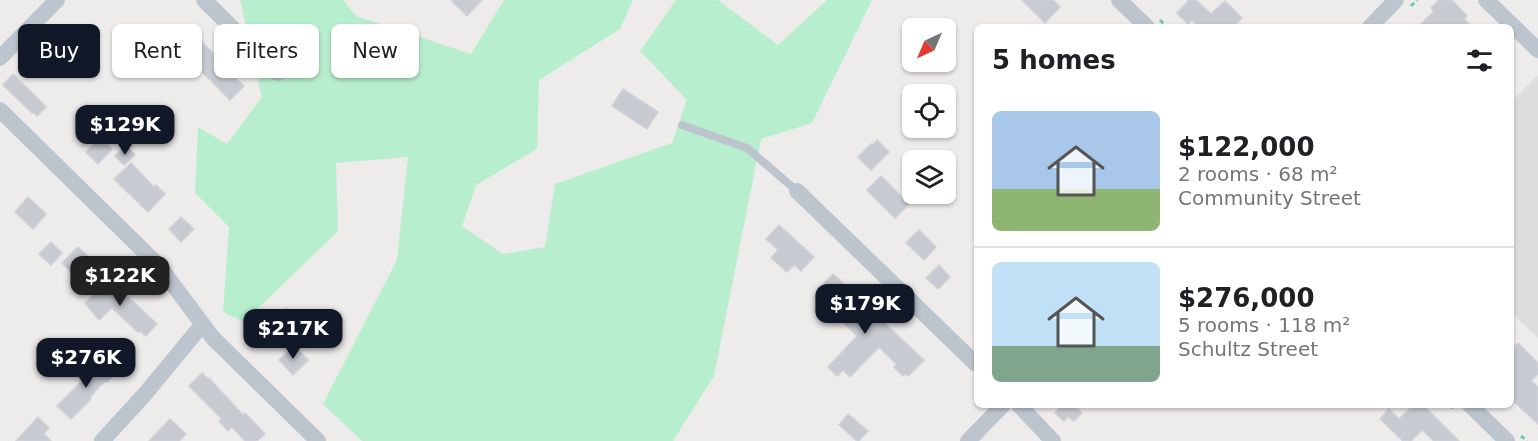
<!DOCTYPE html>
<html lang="en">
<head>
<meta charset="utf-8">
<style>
  body { margin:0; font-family:"DejaVu Sans",sans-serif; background:#f6f6f6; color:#202124; height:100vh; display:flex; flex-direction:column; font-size:22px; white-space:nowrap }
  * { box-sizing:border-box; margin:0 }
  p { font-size:20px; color:#757577 }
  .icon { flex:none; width:33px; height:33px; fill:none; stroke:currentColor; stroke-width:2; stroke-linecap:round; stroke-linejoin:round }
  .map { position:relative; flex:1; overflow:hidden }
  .details { position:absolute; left:974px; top:24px; width:540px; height:384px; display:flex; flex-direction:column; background:#fff; border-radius:9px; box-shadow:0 2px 4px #0004 }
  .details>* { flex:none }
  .guide { position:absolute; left:18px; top:24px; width:570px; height:54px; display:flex; gap:12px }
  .needle { width:39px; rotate:224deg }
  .tools { position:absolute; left:902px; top:18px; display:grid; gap:12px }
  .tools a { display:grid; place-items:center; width:54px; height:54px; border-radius:9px; background:#fff; box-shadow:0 2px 4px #0004; font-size:30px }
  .price { position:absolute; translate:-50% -51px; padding:0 14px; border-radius:12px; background:#111827; color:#fff; font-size:20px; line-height:39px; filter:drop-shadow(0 2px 3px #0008) }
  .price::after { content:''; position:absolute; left:50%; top:36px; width:18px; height:14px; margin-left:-9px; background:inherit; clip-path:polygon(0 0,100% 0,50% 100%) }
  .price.current { background:#222; color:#fff }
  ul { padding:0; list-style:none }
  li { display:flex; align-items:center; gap:18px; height:150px; padding:0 18px }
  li+li { border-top:2px solid #e0e0e0 }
  li span { display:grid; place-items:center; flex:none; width:168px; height:120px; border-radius:9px; color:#555 }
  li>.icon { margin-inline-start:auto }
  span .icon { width:72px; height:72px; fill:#fffc; stroke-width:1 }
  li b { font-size:26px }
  h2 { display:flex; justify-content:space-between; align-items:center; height:72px; padding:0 18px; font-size:26px }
  .chip { padding:0 21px; border-radius:9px; background:#fff; box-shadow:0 2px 4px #0004; font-size:21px; line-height:54px }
  .chip.current { background:#111827; color:#fff }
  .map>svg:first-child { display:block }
  .education { fill:#dfdcdd }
  .green { fill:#b7eece }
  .building { fill:#c8cad1; stroke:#cfd1d7; stroke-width:1.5 }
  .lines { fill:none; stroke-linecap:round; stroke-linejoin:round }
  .path { stroke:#6fcca1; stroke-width:3; stroke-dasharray:4.5 3; stroke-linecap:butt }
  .service { stroke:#bcc5ce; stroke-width:8 }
  .minor { stroke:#bcc5ce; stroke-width:16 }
</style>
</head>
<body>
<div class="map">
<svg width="1538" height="441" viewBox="0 0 1538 441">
  <rect width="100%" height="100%" fill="#eeebeb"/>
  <path class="education" d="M1538,75v263l-27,-26 -1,-209z"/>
  <path class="green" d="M240,0h103l13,16 115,38 33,-54h129l-13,29 -81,51 -2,69 -61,36 -14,41 41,28 42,-7 10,-63 117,-41 15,-43 -47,-49 36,-51h42l60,45 49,-45h45l-60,123 -51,16 -47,237 -41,65h-311l-39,-37 74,-144 11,-103 -72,6 2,68 -94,91 -21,-10 6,-85 -34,-34 3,-66 29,17 35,-47z"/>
  <path class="building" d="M451,0h31l-15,16z
    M1022,0h31l7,7 -15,16z
    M1189,0h7l15,14 14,-13 17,17 -9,9h-35l-6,-7 -4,4 -11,-11z
    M1439,0h13l15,16 -3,3 9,8h-55l16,-16 -3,-3z
    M188,28l28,28 2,-3 11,10 -4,5 19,18 -14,14 -57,-57z
    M13,74l33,33 -9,9 -4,-4 -1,1 -29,-28z
    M623,89l35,23 -11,17 -35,-23z
    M98,140l2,2 3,-2 9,9 -14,15 -12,-12z
    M877,140l12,12 -18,18 -13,-13 13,-13 2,1z
    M126,146l9,9 -11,10 -9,-9z
    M131,163l23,24 2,-2 9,9 -17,18 -34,-33z
    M881,176l28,28 -14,14 -28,-28z
    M28,197l18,17 -13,15 -18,-17z
    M181,217l13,12 -13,13 -12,-13z
    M779,225l35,32 -13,14 -7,-6 -7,7 -16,-14 7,-8 -12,-11z
    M919,230l17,17 -12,13 -18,-17z
    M51,242l11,11 -11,12 -12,-11z
    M78,247l16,15 -10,11 -7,-6 -6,5 -9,-9z
    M939,265l11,12 -12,12 -12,-11z
    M833,274l11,10 -10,9 23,21 8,-9 59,55 -16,16 -2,-3 -3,3 -9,-9 3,-2 -18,-18 -29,30 -7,-7 -6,6 -9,-9 29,-31 -25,-25 -8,9 -9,-9 12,-14 -9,-8z
    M110,277l13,13 -1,1 35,33 -11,12 -6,-5 -2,1 -26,-24 -13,12 -14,-17z
    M286,308l11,12 -10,9 -11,-11z
    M1518,343l20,20v11l-7,7 7,6v37l-28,-26v-47z
    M294,346l14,14 -15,15 -14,-15z
    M104,360l12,12 -9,10 -2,-1 -15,16 1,2 -20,20 -14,-13 29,-29 -2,-2 12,-12 3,2z
    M202,373l6,6 1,-1 34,37 2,-2 20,21 -8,7h-12l-13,-14 -4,4 -9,-10 2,-3 -32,-32z
    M1056,405h24l-3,3 5,5 -8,8 -6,-4 -4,4 -9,-8 4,-5z
    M1413,405h10l36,36h-25l-12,-11 -11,11h-8l-23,-22 9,-10 10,10z
    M848,414l20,17 -9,10h-2l-18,-16z
    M38,417l11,11 -5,6 7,7h-35z
    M170,419l16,15 -7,7h-30z"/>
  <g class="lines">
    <path class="path" d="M1411,6l6,-6
      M1160,20l7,7
      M1450,405l5,5
      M1521,436l6,5"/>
    <path class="service" d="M682,125l65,23 50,43"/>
    <path class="minor" d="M204,0l74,73
      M1119,0l28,27
      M1486,0l52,50
      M1370,27l26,-27
      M0,58l57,-58
      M0,110l159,156 54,72 105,103
      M797,191l179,173
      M1019,405l34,36
      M1470,405l37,36
      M102,441l43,-47 57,-69
      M968,441l35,-36"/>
  </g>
</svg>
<div class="tools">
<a><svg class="needle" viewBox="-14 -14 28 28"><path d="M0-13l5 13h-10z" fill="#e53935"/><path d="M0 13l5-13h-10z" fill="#757577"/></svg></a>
<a><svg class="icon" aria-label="locate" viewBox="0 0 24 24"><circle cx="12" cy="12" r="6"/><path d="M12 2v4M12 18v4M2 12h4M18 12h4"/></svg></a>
<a><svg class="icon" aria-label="layers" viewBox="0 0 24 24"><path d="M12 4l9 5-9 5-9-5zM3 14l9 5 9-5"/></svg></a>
</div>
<b class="price" style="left:125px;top:156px">$129K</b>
<b class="price current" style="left:120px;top:307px">$122K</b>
<b class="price" style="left:865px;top:335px">$179K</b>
<b class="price" style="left:293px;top:360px">$217K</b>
<b class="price" style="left:86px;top:389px">$276K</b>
<div class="guide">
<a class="chip current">Buy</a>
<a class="chip">Rent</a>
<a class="chip">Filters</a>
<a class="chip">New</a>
</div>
<section class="details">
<h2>5 homes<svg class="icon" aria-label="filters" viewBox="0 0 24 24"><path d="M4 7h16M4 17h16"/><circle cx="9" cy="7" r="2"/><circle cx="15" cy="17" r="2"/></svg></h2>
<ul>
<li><span style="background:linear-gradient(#a9c7e8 65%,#8fb573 0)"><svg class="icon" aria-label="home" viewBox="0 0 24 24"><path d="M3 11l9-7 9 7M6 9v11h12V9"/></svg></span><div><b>$122,000</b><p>2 rooms · 68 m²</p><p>Community Street</p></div></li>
<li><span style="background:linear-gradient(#bfe0f5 70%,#7fa58c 0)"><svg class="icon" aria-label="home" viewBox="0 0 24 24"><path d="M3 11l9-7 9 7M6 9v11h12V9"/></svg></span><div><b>$276,000</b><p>5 rooms · 118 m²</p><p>Schultz Street</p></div></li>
</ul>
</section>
</div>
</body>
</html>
